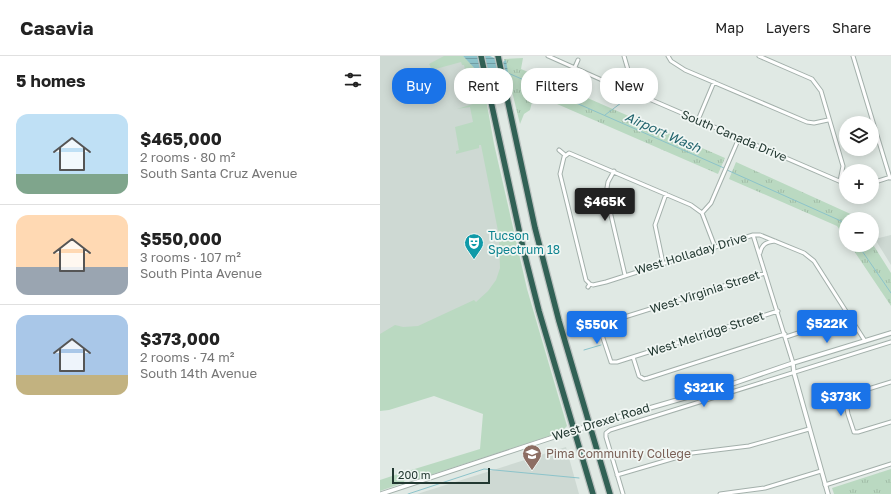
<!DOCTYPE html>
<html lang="en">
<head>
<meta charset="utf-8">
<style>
  body { margin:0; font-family:"Golos Text",sans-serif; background:#f6f6f6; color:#222; height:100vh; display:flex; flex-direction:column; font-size:15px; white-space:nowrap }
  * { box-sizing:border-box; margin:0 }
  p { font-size:13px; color:#767676 }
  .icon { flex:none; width:22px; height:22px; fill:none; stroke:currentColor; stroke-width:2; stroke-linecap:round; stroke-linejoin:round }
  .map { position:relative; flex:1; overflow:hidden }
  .side { display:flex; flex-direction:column; background:#fff; width:380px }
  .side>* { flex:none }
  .top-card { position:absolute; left:12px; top:12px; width:380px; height:36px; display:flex; gap:8px }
  .controls { position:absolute; left:459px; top:60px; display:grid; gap:8px }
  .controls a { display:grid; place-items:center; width:40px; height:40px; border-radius:50%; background:#fff; box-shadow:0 2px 10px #0003; font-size:20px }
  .scale { position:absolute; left:12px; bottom:10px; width:98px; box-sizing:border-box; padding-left:4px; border:2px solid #223831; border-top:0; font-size:11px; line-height:14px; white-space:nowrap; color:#223831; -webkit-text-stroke:3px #f0f6f3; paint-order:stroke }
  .price { position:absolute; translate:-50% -34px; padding:0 9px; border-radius:4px; background:#1a73e8; color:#fff; font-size:13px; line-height:26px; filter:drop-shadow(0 1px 2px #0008) }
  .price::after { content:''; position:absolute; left:50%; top:24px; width:12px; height:9px; margin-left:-6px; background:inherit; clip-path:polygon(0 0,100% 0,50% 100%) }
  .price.current { background:#222; color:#fff }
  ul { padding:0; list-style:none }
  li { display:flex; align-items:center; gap:12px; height:100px; padding:0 16px }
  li+li { border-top:1px solid #e0e0e0 }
  li span { display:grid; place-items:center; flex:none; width:112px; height:80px; border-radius:12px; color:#555 }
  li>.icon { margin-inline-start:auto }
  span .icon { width:48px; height:48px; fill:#fffc; stroke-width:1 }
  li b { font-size:17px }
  h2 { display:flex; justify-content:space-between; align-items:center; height:48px; padding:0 16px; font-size:17px }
  .tag { padding:0 14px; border-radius:16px; background:#fff; box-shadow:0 2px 10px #0003; font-size:14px; line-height:36px }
  .tag.current { background:#1a73e8; color:#fff }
  header { display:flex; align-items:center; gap:24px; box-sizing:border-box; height:56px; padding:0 20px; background:#fff; border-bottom:1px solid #e0e0e0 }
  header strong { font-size:19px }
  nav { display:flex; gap:22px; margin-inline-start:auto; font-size:14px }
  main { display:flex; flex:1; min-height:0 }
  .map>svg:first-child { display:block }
  .built { fill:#ced9d3 }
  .grass { fill:#bad9c1 }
  .park { fill:url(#park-tufts) }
  .water { fill:url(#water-rules) }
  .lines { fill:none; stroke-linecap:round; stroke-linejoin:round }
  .stream { stroke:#8cc3ca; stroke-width:1 }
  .minor-casing { stroke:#a3b0ab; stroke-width:5 }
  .tertiary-casing { stroke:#a3b0ab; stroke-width:5.5 }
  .motorway-casing { stroke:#bdc3c1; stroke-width:8 }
  .minor { stroke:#fff; stroke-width:3 }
  .tertiary { stroke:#fff; stroke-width:3.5 }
  .motorway { stroke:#316155; stroke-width:5.5 }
  .tertiary-bridge-casing { stroke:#a3b0ab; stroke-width:5.5; stroke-linecap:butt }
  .tertiary-bridge { stroke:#fff; stroke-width:3.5 }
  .labels { text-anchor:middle; stroke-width:3.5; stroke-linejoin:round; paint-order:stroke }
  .street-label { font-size:12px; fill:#223831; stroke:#f0f6f3 }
  .culture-label { font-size:12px; fill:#0d838f; stroke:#f0f6f3; text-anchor:start }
  .education-label { font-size:12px; fill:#785e54; stroke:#f0f6f3; text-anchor:start }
  .water-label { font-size:13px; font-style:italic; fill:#22646d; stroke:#f0f6f3 }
</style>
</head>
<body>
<header>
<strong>Casavia</strong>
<nav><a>Map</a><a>Layers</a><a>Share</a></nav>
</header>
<main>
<section class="side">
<h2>5 homes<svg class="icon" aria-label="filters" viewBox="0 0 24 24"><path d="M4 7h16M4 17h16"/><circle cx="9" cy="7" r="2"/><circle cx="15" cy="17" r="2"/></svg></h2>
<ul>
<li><span style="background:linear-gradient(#bfe0f5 75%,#7fa58c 0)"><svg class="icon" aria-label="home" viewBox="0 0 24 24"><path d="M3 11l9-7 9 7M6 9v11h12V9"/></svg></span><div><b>$465,000</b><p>2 rooms · 80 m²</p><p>South Santa Cruz Avenue</p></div></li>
<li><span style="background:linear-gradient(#ffd9b3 65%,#9aa5b1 0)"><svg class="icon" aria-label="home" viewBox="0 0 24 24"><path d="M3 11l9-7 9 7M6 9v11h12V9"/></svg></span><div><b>$550,000</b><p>3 rooms · 107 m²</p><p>South Pinta Avenue</p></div></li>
<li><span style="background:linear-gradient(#a9c7e8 75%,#c2b280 0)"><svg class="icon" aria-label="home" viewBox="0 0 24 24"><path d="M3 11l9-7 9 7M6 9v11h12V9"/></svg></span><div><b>$373,000</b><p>2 rooms · 74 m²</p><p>South 14th Avenue</p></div></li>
</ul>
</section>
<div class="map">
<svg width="511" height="438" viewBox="0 0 511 438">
  <defs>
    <pattern id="park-tufts" width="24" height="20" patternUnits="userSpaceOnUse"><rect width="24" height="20" fill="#bad9c1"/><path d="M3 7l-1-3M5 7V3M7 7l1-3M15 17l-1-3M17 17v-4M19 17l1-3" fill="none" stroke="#a0bba6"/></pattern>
    <pattern id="water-rules" width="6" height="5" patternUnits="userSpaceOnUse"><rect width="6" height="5" fill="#8cc3ca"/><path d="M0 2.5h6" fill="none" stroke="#729fa5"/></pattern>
  </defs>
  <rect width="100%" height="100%" fill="#e0e9e4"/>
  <path class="built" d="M0,0h81l7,7 29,131 8,106 -125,38z
    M511,179v30l-16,-26z
    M186,391l13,47h-162z"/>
  <path class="grass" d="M64,0h19l16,16 2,-1 13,73 33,145 40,137 -6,6 -146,48 -5,-2 -2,-7 72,-22 3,-35 -49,-18 -45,14 -9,1v-77l15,-9 8,2 15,-1 56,-26 2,2 12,-11 8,-11 4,-12 -1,-32 -18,-91h-2v3l-23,6v-3l3,-1 -4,-23 18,-5 -3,-15 -13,2 16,-5 -9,-39h-2l-1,-3 -29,8 -3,-6z
    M24,416l2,7 -3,4 -23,8v-11z"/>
  <path class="park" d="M143,2l-2,11 204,89 -7,16 -184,-80 -4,16 -6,4 -4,10 -16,-65z
    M356,106l119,54 1,3h-10v20l-9,-13 -108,-47z
    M492,187l19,30v33l-41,-61h22z
    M511,413v25h-57l-2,-6z"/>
  <path class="water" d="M83,0h27l13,6 3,-2 4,26 -3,-3 -26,-12 -2,2z"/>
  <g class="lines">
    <path class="stream" d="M128,17l216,95
      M225,59l28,-21
      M347,114l114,51 5,7
      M478,189l33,48
      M204,294l17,-5
      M28,438l76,-25 95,9"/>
    <g class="minor-casing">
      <path id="minor" d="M168,0l54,24h12l16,-4
        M244,0l7,24 9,15 206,89
        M288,0l3,5 14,9 122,52 7,1 14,-3
        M379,0l53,23 9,12 22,75 -3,15
        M473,0l37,122
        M195,11l3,-7
        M318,64l16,-38
        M179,94l6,5
        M234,115l-6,11 -2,12 19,81
        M492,127l19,-6
        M322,157l9,-10 28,-65
        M373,179l40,128
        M380,197c2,-9 6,-11 15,-12
        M283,207l-8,-38 11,-31
        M210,228l3,1 13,-3 147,-47h7l44,18 10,8 51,80
        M208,231l2,-3 -4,-4 -26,-106 4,-17 5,-4 122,52 11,8 13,34
        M219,269l166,-52
        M221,270v6l10,30
        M406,281l64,-21
        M253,301l6,19 5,3 4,-1 137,-44
        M231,306h6l161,-51
        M465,342l4,-3 42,-13
        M465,342l3,16 6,18
        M474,376h4l33,-10
        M237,419l75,-22 57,-7 60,-17
        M445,429l66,-21
        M243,438l-17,-57v-4l4,-3 281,-88
        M340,438l45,-6 56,-17"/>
    </g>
    <g class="tertiary-casing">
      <path id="tertiary" d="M413,307l1,10 34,121
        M218,367l131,-38 64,-22 98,-30
        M1,438l182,-60"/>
    </g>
    <g class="motorway-casing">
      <path id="motorway" d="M101,0l42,192 16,63 54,183
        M118,0l37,172 24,93 51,173"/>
    </g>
    <use href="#minor" class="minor"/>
    <use href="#tertiary" class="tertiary"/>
    <use href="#motorway" class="motorway"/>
    <g class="tertiary-bridge-casing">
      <path id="tertiary-bridge" d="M183,378l35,-11"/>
    </g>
    <use href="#tertiary-bridge" class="tertiary-bridge"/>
  </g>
  <defs>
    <g id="theatre-pin" transform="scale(1)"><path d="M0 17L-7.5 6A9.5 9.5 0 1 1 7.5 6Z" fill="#0f9aa8" stroke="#f0f6f3"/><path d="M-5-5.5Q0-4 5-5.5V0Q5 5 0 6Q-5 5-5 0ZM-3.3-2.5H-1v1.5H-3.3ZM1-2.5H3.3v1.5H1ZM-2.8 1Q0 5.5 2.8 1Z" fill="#fff"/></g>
    <g id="university-pin" transform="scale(1)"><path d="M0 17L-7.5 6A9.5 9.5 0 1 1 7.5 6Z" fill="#8d6e63" stroke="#f0f6f3"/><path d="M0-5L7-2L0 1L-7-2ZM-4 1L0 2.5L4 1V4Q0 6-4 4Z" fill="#fff"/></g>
  </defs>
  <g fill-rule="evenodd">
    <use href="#theatre-pin" x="94" y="187"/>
    <use href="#university-pin" x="152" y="398"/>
  </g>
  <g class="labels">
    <g class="street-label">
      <text transform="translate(354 80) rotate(23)" y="4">South Canada Drive</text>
      <text transform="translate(311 198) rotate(-17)" y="4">West Holladay Drive</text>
      <text transform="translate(325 236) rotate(-18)" y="4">West Virginia Street</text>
      <text transform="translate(326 278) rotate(-18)" y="4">West Melridge Street</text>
      <text transform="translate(221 366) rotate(-17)" y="4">West Drexel Road</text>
    </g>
    <g class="culture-label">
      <text x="108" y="184">Tucson<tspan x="108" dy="14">Spectrum 18</tspan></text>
    </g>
    <g class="education-label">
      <text x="166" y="402">Pima Community College</text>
    </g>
    <g class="water-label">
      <text transform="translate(283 76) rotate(24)" y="5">Airport Wash</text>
    </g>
  </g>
</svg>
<div class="controls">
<a><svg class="icon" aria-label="layers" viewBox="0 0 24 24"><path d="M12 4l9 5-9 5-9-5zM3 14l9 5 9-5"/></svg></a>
<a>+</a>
<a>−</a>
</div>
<div class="scale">200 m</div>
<b class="price current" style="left:225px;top:166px">$465K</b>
<b class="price" style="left:447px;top:288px">$522K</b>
<b class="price" style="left:217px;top:289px">$550K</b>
<b class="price" style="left:324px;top:352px">$321K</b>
<b class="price" style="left:461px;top:361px">$373K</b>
<div class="top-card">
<a class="tag current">Buy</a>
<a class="tag">Rent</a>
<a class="tag">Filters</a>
<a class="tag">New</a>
</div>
</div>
</main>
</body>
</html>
